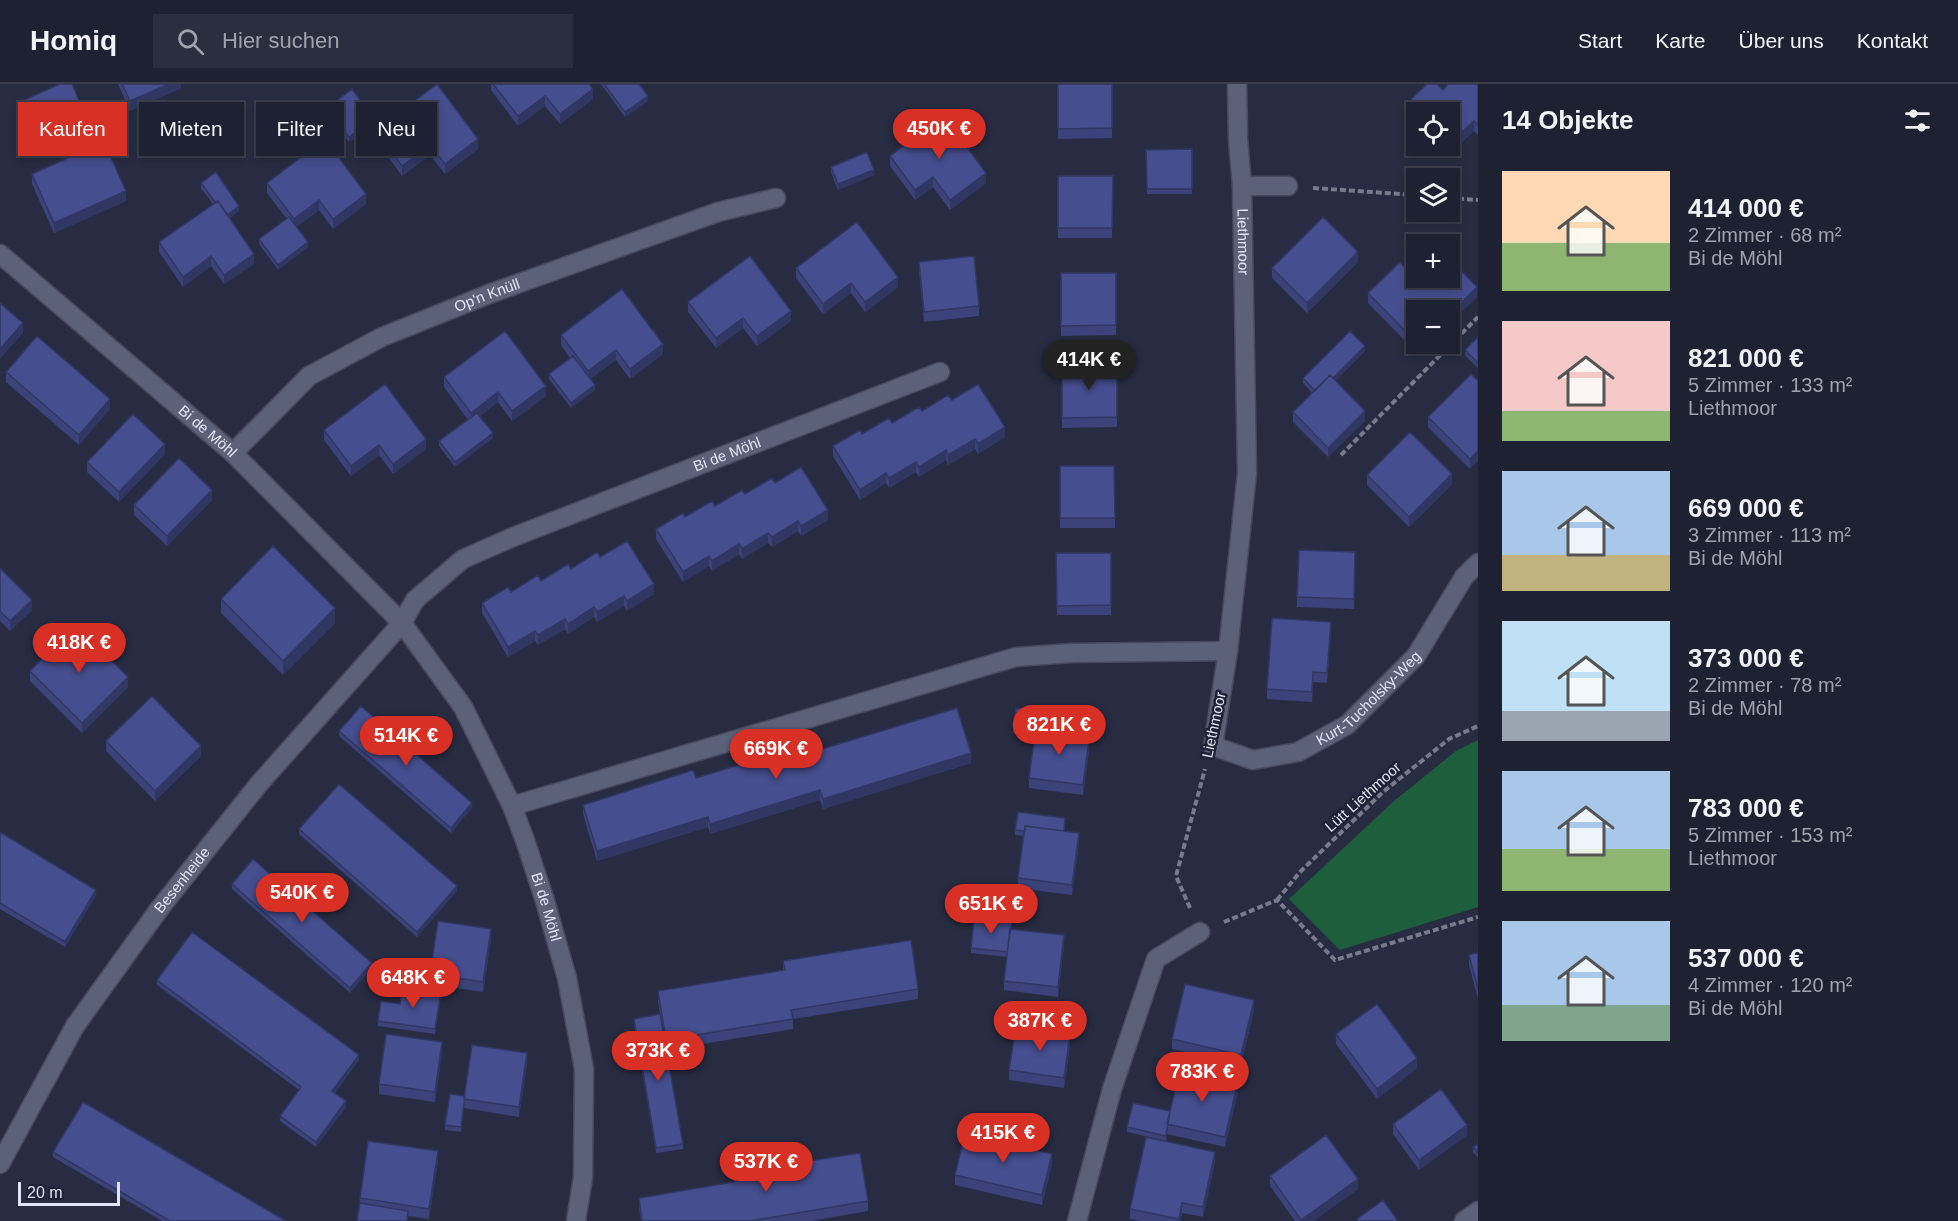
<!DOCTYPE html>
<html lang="de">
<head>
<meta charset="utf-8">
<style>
  body { margin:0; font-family:Helvetica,sans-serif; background:#2b2e3e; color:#f1f3f6; height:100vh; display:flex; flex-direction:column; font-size:22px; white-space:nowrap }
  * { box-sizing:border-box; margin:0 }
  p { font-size:20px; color:#a1a3ac }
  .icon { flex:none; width:33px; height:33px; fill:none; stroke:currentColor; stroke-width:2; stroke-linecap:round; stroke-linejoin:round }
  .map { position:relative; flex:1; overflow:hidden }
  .drawer { display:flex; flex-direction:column; background:#1e2132; width:480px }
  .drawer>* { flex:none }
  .top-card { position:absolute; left:18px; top:18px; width:570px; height:54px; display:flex; gap:12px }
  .buttons { position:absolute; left:1406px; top:18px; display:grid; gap:12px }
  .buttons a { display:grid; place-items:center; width:54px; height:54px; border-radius:0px; background:#1e2132; box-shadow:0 3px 9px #0003,0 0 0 2px #3c3e4d; font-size:30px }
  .scale { position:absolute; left:18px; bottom:15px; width:102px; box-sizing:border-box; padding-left:6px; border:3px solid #e1e5f3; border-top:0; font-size:16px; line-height:21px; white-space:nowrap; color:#e1e5f3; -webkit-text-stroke:4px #1e2237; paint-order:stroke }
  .price { position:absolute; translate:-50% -51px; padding:0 14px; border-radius:21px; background:#d93025; color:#fff; font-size:20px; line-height:39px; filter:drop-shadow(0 2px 3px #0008) }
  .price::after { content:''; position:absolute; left:50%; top:36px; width:18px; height:14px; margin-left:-9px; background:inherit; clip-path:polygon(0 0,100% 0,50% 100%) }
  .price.active { background:#222; color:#fff }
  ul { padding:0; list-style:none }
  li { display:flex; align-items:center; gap:18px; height:150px; padding:0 24px }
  li span { display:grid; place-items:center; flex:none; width:168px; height:120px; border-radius:0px; color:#555 }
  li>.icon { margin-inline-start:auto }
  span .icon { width:72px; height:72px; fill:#fffc; stroke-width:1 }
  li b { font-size:26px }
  h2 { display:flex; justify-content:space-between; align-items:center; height:72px; padding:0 24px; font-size:26px }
  .pill { padding:0 21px; border-radius:0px; background:#1e2132; box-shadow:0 3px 9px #0003,0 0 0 2px #3c3e4d; font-size:21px; line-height:54px }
  .pill.active { background:#d93025; color:#fff }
  header { display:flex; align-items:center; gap:36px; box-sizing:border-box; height:84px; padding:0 30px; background:#1e2132; border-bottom:2px solid #3c3e4d }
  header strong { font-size:28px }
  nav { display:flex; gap:33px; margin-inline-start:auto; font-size:21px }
  .search { width:420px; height:54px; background:#2b2e3e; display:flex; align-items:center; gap:15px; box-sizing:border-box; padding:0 21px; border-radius:0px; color:#a1a3ac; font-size:22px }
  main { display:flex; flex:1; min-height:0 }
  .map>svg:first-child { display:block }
  .green { fill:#1d5e3d }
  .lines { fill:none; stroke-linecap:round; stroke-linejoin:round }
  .minor-casing { stroke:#474a5d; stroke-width:21 }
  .path { stroke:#777b8d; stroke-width:4; stroke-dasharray:6 3; stroke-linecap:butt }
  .minor { stroke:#5c617a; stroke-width:18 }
  .wall { fill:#3b437a }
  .shaded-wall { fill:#303763 }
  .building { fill:#454e8e; stroke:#303763; stroke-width:1.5 }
  .labels { text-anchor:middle; stroke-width:5; stroke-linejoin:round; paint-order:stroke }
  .street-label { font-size:15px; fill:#e1e5f3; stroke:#1e2237 }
</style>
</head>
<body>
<header>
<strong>Homiq</strong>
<div class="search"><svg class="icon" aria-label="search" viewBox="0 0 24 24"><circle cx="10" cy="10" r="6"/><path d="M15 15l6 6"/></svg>Hier suchen</div>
<nav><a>Start</a><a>Karte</a><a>Über uns</a><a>Kontakt</a></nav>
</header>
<main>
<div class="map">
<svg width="1478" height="1137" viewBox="0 0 1478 1137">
  <rect width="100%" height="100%" fill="#282c42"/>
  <path class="green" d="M1478,656v167l-138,43 -51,-51 105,-98 62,-50z"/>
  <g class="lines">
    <g class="minor-casing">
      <g id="minor">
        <path id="s1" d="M1237,0l1,55 4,47 5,287 -19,178 -15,95 40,14 45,-8 49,-27 69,-69 48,-79 14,-14"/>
        <path d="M1242,102h46"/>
        <path id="s2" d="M0,170l233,199 169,170 61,84 49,99 13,34 20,61 22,77 17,91 -1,108 -7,44"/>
        <path id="s3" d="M233,369l76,-77 73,-39 107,-43 229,-82 58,-14"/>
        <path d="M512,722l504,-149 56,-4 156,-2"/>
        <path id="s4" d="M0,1080l75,-138 85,-118 98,-123 144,-162 13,-23 48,-41 50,-22 427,-165"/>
        <path d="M1077,1137l35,-132 44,-130 44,-27"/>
        <path d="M1464,1137l14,-10"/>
      </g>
    </g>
    <path class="path" d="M1313,104l103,7
      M1449,114l29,2
      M1341,371l137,-138
      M1277,816l23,-28 83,-80 66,-53 29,-13
      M1190,824l-14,-32 29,-107
      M1224,838l53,-22 58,60 143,-43"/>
    <use href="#minor" class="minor"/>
  </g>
  <path class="wall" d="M118,0h63v4l-51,23z
    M491,0h98l4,15 -33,25 -15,-18 -27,20 -27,-36z
    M601,0h38l9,17 -23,16z
    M1058,0h54v54l-54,1z
    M1478,0v51l-4,-4 -22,20 -5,-5h2v-34h-33v2l-5,-5v-10l32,-9z
    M17,19l69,24 -52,24 -17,-38z
    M327,24l47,16 -25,18 -22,-29z
    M376,46l102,19 -33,25 -15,-19 -28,21 -26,-36z
    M1192,65v45h-45l-1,-44z
    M890,72l96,27 -36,27 -17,-23 -18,13 -25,-34z
    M831,83l43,8 -36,15 -7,-18z
    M32,90l94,27 -72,32 -22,-49z
    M1058,92h55l-1,62h-54z
    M201,99l38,28 -9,7 24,46 -30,20 -13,-18 -28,21 -24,-35v-10l54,-38 -12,-16z
    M267,99l99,21 -33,25 -14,-19 -23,17 12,20 -30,23 -19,-26v-5l28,-20 -20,-26z
    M919,178l60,44v10l-55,6 -5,-50z
    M1358,178l-51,51 -35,-35v-10z
    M796,184l102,19 -33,25 -14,-19 -28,21 -27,-36z
    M1408,187l69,26 -61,13 -6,36 -42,-43v-10z
    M1061,189h55v62l-55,1z
    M688,218l103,19 -34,25 -14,-18 -27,20 -28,-36z
    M561,251l102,19 -33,25 -14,-19 -26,19 5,11 -24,18 -22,-29v-5l21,-16 -9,-13z
    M1478,253v31l-13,-13v-5z
    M1365,267l-30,30 30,40 -37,36 -35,-35v-10l19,-19 -9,-10v-5z
    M1062,281h55v62l-55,1z
    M6,288l104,37 -31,36 -73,-63z
    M1471,290l-1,95 -42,-42v-10z
    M444,293l102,19 -34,25 -14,-19 -18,14 13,22 -38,29 -16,-21v-5l29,-21 -24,-33z
    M952,316l53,37 -27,17 -3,-5 -27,16 -2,-5 -27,17 -3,-5 -27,16 -3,-5 -26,17 -27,-44v-10z
    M324,346l102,19 -33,25 -14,-19 -28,21 -27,-36z
    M165,370l-46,48 -32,-30v-10z
    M1060,382h54l1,62h-55z
    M1367,391l85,9 -43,43 -42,-42z
    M775,399l53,37 -27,16 -3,-5 -26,16 -4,-4 -26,16 -3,-5 -27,17 -3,-5 -26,16 -27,-43v-10z
    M212,416l-45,46 -33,-31v-10z
    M1056,469h55v62h-54z
    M600,473l54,37 -27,17 -3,-5 -27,16 -3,-5 -26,17 -3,-5 -27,16 -3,-4 -27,16 -26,-44v-10z
    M1355,478l-1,47 -57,-2v-10z
    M0,484l32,42 -22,21 -10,-10z
    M221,515l114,24 -52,52 -62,-62z
    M1331,548l-4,51 -14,-1 -1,20 -45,-3v-10z
    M30,587l98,16 -46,46 -52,-52z
    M1072,636l-1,11 19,12 -7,52 -54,-7v-10l6,-42 -22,-3v-5z
    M339,647l133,77 -21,25 -112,-97z
    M106,657l95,15 -46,45 -49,-50z
    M809,669l162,10 -148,46 -3,-9 -110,34 -2,-7 -111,34 -14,-47v-9z
    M1065,739l-1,8 15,12 -7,52 -54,-7v-10l6,-42 -9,-1v-5z
    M299,745l158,62 -40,46 -118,-103z
    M0,748l96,63 -31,52 -65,-38z
    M232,800l140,84 -22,25 -118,-104z
    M1012,845l52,16 -6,52 -54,-7v-9l3,-24 -36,-4v-5z
    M491,855l-8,53 -53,-8v-10z
    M1478,868v47l-9,-34v-10z
    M783,877l135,28v10l-125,20v10l-127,21 17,94v5l-27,4 -22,-129v-5l26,-5 -2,-13v-10l125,-21z
    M157,896l202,80 -24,33 11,14 -30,40 -36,-26v-5l19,-26 -142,-105z
    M441,913l-6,37 -57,-8v-5l22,-17z
    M1254,926l-13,55 -69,-16v-10z
    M1336,950l81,34 -40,31 -41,-55z
    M1070,960l-6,44 -55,-8v-10z
    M442,968l-7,50 -56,-8v-10z
    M527,979l-8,54 -55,-9 -3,24 -16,-2v-5l20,-29z
    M1238,1008l-13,55 -58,-13 -1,7 -39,-9v-5l43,-16z
    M1393,1040l74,11 -48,35 -26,-36z
    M1478,1060v14l-5,-6v-5z
    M53,1068l233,69h-124l-109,-64z
    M438,1077l-9,58 -21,-3v5h-51l3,-23z
    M1215,1078l-12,55 -21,-4 -2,8h-39l-11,-2v-10z
    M1052,1080l-10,41 -87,-20v-10z
    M733,1089l135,28v10l-57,10h-170l-2,-13v-10l94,-15z
    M1270,1092l88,13 -45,32h-18l-25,-35z"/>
  <path class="shaded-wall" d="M169,0h12v4l-51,23v-10z
    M593,5v10l-33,25v-10z
    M545,12v10l-27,20v-10z
    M648,12v5l-23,16v-5z
    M86,33v10l-52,24v-10z
    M374,35v5l-25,18v-5z
    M1474,37v10l-22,20v-10z
    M478,55v10l-33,25v-10z
    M430,61v10l-28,21v-10z
    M874,86v5l-36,15v-6z
    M986,89v10l-36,27v-10z
    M933,93v10l-18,13v-10z
    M126,107v10l-72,32v-10z
    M366,110v10l-33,25v-10z
    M319,116v10l-25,19v-10z
    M239,122v5l-14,10v-5z
    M308,158v5l-30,23v-5z
    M1358,168v10l-51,51v-10z
    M254,170v10l-30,20v-9z
    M211,172v10l-28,21v-10z
    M898,193v10l-33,25v-10z
    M851,199v10l-28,21v-10z
    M1477,203v10l-28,28v-10z
    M791,227v10l-34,25v-10z
    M743,234v10l-27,20v-10z
    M23,239v10l-23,26v-10z
    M1416,247v10l-6,5v-10z
    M663,260v10l-33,25v-10z
    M1365,262v5l-48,47v-5z
    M616,266v10l-28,21v-10z
    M595,301v5l-24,18v-5z
    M546,302v10l-34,25v-10z
    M498,308v10l-27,21v-10z
    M110,315v10l-31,36v-10z
    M1365,327v10l-37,36v-9z
    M1005,343v10l-27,17v-10z
    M493,349v5l-38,29v-5z
    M426,355v10l-33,25v-10z
    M975,355v10l-27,16v-10z
    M165,360v10l-46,48v-10z
    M379,361v10l-28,21v-10z
    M946,366v10l-27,17v-10z
    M1478,367v10l-8,8v-10z
    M916,378v10l-27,16v-10z
    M886,389v10l-26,17v-10z
    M1452,390v10l-43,43v-10z
    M212,406v10l-45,46v-10z
    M828,426v10l-27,16v-10z
    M798,437v10l-26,16v-10z
    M768,449v10l-26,16v-10z
    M739,460v10l-27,17v-10z
    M709,472v10l-26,16v-10z
    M654,500v10l-27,17v-10z
    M624,512v10l-27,16v-10z
    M32,516v10l-22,21v-10z
    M594,523v10l-26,17v-10z
    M335,524v15l-52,52v-14z
    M565,535v10l-27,16v-10z
    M1331,538v10l-4,51v-10z
    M535,547v10l-27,16v-10z
    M128,593v10l-46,46v-10z
    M1090,649v10l-7,52v-10z
    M201,662v10l-46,45v-10z
    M971,669v10l-148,46v-10z
    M820,706v10l-110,34v-10z
    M472,719v5l-21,25v-5z
    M708,733v10l-111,34v-10z
    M1079,749v10l-7,52v-10z
    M457,802v5l-40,46v-5z
    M96,806v5l-31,52v-5z
    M491,845v10l-8,53v-10z
    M1064,851v10l-6,52v-10z
    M372,879v5l-22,25v-5z
    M441,908v5l-6,37v-5z
    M1254,916v10l-13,55v-10z
    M1070,950v10l-6,44v-10z
    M442,958v10l-7,50v-10z
    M527,969v10l-8,54v-10z
    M359,971v5l-27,36v-5z
    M1417,974v10l-40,31v-10z
    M1238,998v10l-13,55v-10z
    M346,1017v6l-30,40v-5z
    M1467,1041v10l-48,35v-10z
    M438,1067v10l-9,58v-10z
    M1215,1068v10l-12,55v-10z
    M1052,1070v10l-10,41v-10z
    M1358,1095v10l-45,32h-12v-1z
    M1182,1119v10l-2,8h-1z"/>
  <path class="building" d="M60,0h12l14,33 -52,24 -17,-38z
    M122,0h47l-39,17z
    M437,0l41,55 -33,25 -15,-19 -28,21 -26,-36z
    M493,0h96l4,5 -33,25 -15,-18 -27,20z
    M604,0h35l9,12 -23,16z
    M1058,0h54v44l-54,1z
    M1427,0h10l6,6 5,-6h30v41l-4,-4 -22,20 -3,-3v-26h-25l-13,-13z
    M352,5l22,30 -25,18 -22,-29z
    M944,32l42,57 -36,27 -17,-23 -18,13 -25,-34z
    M325,55l41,55 -33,25 -14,-19 -25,19 -27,-36z
    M104,58l22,49 -72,32 -22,-49z
    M1192,65v40h-45l-1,-39z
    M867,68l7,18 -36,14 -7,-17z
    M216,88l23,34 -12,9 -9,-14 -3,1 -14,-19z
    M1058,92h55l-1,52h-54z
    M218,117l36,53 -30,21 -13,-19 -28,21 -24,-35z
    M289,133l19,25 -30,23 -19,-26z
    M1323,133l35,35 -51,51 -35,-35z
    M857,138l41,55 -33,25 -14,-19 -28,21 -27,-36z
    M750,172l41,55 -34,25 -14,-18 -27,20 -28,-36z
    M974,172l5,50 -55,6 -5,-50z
    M1449,174l28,29 -28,28v-5h-33v21l-6,5 -42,-43 32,-31 8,9 8,-7v14h33z
    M1061,189h55v52l-55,1z
    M622,205l41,55 -33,25 -14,-19 -28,21 -27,-36z
    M0,219l23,20 -23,26z
    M505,247l41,55 -34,25 -14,-19 -27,21 -27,-36z
    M1350,247l15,15 -32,32 -3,-3 -15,16 -12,-13z
    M37,252l73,63 -31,36 -73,-63z
    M1478,253v26l-13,-13z
    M573,272l22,29 -24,18 -22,-29z
    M1062,281h55v52l-55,1z
    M1471,290l7,7v70l-8,8 -42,-42z
    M1330,291l35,36 -37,37 -35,-36z
    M385,300l41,55 -33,25 -14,-19 -28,21 -27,-36z
    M978,300l27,43 -27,17 -3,-5 -27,16 -2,-5 -27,17 -3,-5 -27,16 -3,-5 -26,17 -27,-44 27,-16 2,4 27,-16 3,5 27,-16 3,4 26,-16 4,5z
    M477,329l16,20 -38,29 -16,-21z
    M133,330l32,30 -46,48 -32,-30z
    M1410,348l42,42 -43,43 -42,-42z
    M179,374l33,32 -45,46 -33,-31z
    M1060,382h54l1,52h-55z
    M801,383l27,43 -27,16 -3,-5 -26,16 -4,-4 -26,16 -3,-5 -27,17 -3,-5 -26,16 -27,-43 27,-16 2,4 27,-16 3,5 27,-16 3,4 27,-16 3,5z
    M627,457l27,43 -27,17 -3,-5 -27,16 -3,-5 -26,17 -3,-5 -27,16 -3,-4 -27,16 -26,-44 26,-16 3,5 27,-17 3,6 27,-17 3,5 26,-17 3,5z
    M273,462l62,62 -52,53 -62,-62z
    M1299,466l56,2 -1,47 -57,-2z
    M1056,469h55v52l-54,1z
    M0,484l32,32 -22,21 -10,-10z
    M1272,534l59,4 -4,51 -14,-1 -1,20 -45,-3z
    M76,541l52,52 -46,46 -52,-52z
    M152,612l49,50 -46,45 -49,-50z
    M361,622l111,97 -21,25 -112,-97z
    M957,624l14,45 -148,46 -3,-9 -110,34 -2,-7 -111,34 -14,-46 110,-35 3,8 110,-34 3,9z
    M1016,624l56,7 -1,16 -35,-5 -1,5 -22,-3z
    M1036,642l54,7 -7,52 -54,-7z
    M339,700l118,102 -40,46 -118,-103z
    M1018,728l47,6 -1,13 -39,-5v5l-10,-1z
    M1025,742l54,7 -7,52 -54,-7z
    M0,748l96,58 -31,52 -65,-39z
    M253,775l119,104 -22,25 -118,-104z
    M974,834l38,4 -5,30 -36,-4z
    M438,837l53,8 -8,53 -53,-8z
    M1010,845l54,6 -6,52 -54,-6z
    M192,848l167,123 -27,36 14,10 -30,41 -36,-26 21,-29 -144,-107z
    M911,856l7,49 -127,21 2,9 -127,21 -8,-49 127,-21 -2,-9z
    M1478,868v37l-9,-34z
    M1185,900l69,16 -13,55 -69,-16z
    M402,903l39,5 -6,37 -57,-8 3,-20 19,3z
    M1377,920l40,54 -40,31 -41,-55z
    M660,930l23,130 -27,4 -22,-129z
    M1016,942l54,8 -6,44 -55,-8z
    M386,950l56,8 -7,50 -56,-8z
    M472,961l55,8 -8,54 -55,-8z
    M1180,985l58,13 -13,55 -58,-13z
    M1441,1005l26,36 -48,35 -26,-36z
    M450,1010l15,2 -4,31 -16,-2z
    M83,1018l203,119h-116l-117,-69z
    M1133,1019l37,8 -4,25 -39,-9z
    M965,1049l87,21 -10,41 -87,-20z
    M1326,1051l32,44 -57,41 -31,-44z
    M1146,1053l69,15 -12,55 -21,-4 -3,16 -49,-10z
    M368,1057l70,10 -9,58 -69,-11z
    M1478,1060v9l-5,-6z
    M860,1069l8,48 -118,20h-108l-3,-23 95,-16 -1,-9z
    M1383,1116l15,21h-39l-2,-2z
    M360,1119l48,8 -1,10h-50z"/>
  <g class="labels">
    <g class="street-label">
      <text dy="5" stroke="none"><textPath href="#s1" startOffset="158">Liethmoor</textPath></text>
      <text dy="5" stroke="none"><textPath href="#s3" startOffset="304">Op'n Knüll</textPath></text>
      <text dy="5" stroke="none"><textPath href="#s2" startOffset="273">Bi de Möhl</textPath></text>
      <text dy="5" stroke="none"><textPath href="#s4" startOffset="1050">Bi de Möhl</textPath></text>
      <text dy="5" stroke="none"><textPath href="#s1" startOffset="842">Kurt-Tucholsky-Weg</textPath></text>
      <text transform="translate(1214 641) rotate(-78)" y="5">Liethmoor</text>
      <text transform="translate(1363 713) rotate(-42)" y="5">Lütt Liethmoor</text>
      <text dy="5" stroke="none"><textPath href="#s4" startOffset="338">Besenheide</textPath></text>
      <text dy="5" stroke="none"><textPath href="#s2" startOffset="867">Bi de Möhl</textPath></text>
    </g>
  </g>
</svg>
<div class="buttons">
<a><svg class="icon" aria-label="locate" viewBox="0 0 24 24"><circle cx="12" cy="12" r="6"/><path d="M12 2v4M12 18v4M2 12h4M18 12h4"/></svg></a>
<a><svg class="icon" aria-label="layers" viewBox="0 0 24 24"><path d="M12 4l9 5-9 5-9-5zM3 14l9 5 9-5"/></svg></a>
<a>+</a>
<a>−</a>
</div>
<div class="scale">20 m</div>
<b class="price" style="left:939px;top:76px">450K €</b>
<b class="price active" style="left:1089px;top:307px">414K €</b>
<b class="price" style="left:79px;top:590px">418K €</b>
<b class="price" style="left:1059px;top:672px">821K €</b>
<b class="price" style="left:406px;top:683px">514K €</b>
<b class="price" style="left:776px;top:696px">669K €</b>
<b class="price" style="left:302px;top:840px">540K €</b>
<b class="price" style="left:991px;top:851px">651K €</b>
<b class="price" style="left:413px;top:925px">648K €</b>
<b class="price" style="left:1040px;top:968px">387K €</b>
<b class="price" style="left:658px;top:998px">373K €</b>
<b class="price" style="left:1202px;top:1019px">783K €</b>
<b class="price" style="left:1003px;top:1080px">415K €</b>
<b class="price" style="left:766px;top:1109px">537K €</b>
<div class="top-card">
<a class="pill active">Kaufen</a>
<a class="pill">Mieten</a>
<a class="pill">Filter</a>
<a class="pill">Neu</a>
</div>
</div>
<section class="drawer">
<h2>14 Objekte<svg class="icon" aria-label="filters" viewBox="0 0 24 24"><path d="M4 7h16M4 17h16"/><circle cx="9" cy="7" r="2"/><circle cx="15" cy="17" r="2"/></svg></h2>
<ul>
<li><span style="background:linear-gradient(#ffd9b3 60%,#8fb573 0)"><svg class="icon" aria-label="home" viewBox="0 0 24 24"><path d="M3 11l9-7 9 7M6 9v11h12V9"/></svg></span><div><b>414 000 €</b><p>2 Zimmer · 68 m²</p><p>Bi de Möhl</p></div></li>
<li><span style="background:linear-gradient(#f6c9c9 75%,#8fb573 0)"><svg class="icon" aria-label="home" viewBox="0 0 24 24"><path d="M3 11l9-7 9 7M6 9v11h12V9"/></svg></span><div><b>821 000 €</b><p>5 Zimmer · 133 m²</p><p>Liethmoor</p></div></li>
<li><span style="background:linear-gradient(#a9c7e8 70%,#c2b280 0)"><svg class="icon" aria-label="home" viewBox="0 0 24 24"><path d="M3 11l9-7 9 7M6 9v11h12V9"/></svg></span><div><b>669 000 €</b><p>3 Zimmer · 113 m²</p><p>Bi de Möhl</p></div></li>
<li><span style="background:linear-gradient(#bfe0f5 75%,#9aa5b1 0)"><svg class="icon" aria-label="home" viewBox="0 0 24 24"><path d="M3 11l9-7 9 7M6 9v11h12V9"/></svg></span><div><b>373 000 €</b><p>2 Zimmer · 78 m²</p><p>Bi de Möhl</p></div></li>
<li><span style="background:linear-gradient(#a9c7e8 65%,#8fb573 0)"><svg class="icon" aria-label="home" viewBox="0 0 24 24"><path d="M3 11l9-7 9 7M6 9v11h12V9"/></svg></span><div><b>783 000 €</b><p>5 Zimmer · 153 m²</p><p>Liethmoor</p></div></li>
<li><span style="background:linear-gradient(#a9c7e8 70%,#7fa58c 0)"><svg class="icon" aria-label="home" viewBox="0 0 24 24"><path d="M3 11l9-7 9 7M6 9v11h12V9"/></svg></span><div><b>537 000 €</b><p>4 Zimmer · 120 m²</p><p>Bi de Möhl</p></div></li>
</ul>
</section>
</main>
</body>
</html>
